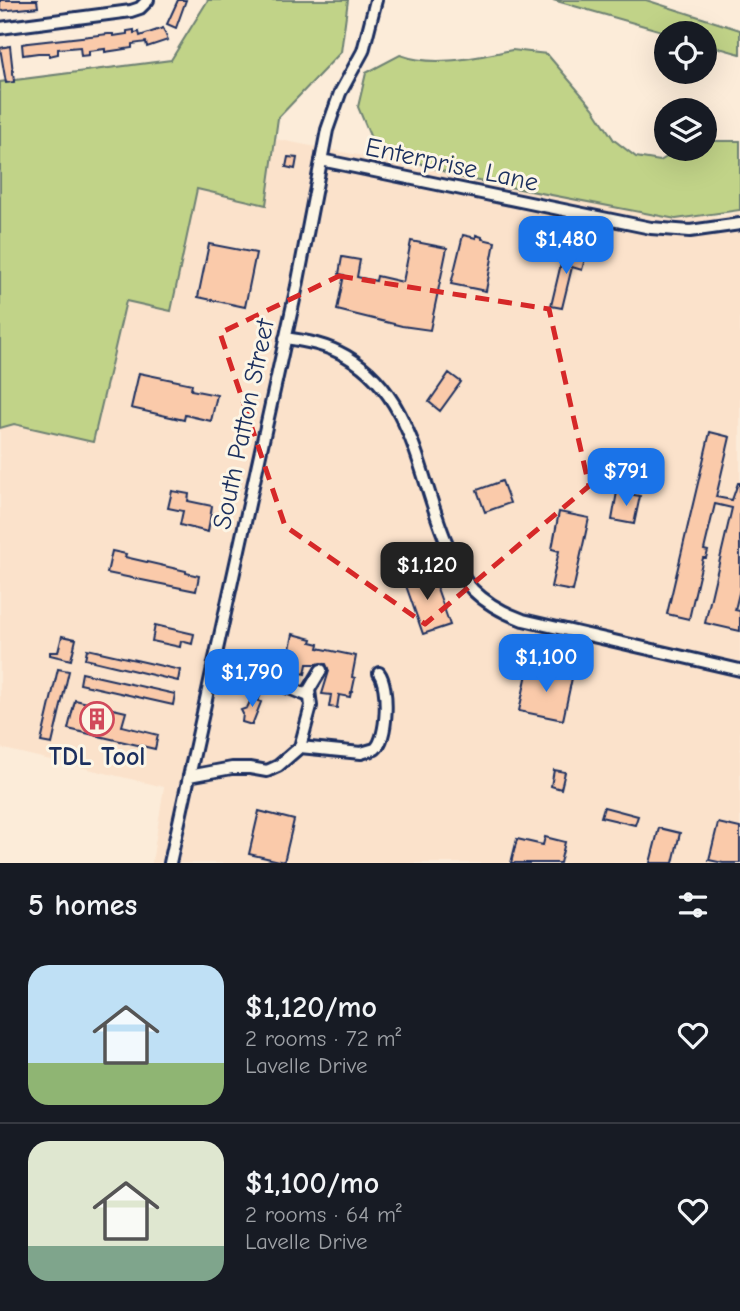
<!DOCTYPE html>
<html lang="en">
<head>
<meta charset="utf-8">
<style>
  body { margin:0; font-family:"Comic Neue",sans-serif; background:#242831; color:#f1f3f6; height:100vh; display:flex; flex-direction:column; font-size:26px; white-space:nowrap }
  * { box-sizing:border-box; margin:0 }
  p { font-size:23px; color:#9ea1a6 }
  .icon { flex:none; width:38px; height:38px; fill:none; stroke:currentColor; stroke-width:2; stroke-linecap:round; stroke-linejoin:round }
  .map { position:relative; height:863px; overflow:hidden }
  .drawer { display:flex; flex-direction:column; background:#171b24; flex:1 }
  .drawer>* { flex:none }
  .tools { position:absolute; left:654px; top:21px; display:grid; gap:14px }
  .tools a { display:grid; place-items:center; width:63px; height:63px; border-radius:50%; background:#171b24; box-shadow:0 7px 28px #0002; font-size:35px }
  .price { position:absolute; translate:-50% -60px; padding:0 16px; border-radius:14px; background:#1a73e8; color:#fff; font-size:23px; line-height:46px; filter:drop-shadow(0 2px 4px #0008) }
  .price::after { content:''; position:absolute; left:50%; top:42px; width:21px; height:16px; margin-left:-10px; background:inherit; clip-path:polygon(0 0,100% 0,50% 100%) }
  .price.current { background:#222; color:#fff }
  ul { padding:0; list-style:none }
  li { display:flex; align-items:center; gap:21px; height:175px; padding:0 28px }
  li+li { border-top:2px solid #363941 }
  li span { display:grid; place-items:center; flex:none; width:196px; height:140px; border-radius:21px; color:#555 }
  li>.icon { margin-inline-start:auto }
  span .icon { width:84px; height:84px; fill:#fffc; stroke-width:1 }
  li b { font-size:30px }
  h2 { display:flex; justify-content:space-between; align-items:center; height:84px; padding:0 28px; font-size:30px }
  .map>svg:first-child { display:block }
  .built { fill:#fbe2cb }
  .green { fill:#c1d388; stroke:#6e8173; stroke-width:2 }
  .building { fill:#facaaa; stroke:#1b2f5e; stroke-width:2 }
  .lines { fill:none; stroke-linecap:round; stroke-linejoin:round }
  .minor-casing { stroke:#1b2f5e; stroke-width:16 }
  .minor { stroke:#fcf5e5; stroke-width:10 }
  .marked { fill:none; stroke:#d62828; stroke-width:5; stroke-dasharray:14 9; stroke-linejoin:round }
  .labels { text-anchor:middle; stroke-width:6; stroke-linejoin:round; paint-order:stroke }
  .street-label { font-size:26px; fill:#1b2f5e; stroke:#fcf5e5 }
  .poi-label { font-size:26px; font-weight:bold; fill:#1b2f5e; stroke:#fcf5e5 }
</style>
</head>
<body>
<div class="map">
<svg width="740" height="863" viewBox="0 0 740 863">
  <rect width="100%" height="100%" fill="#fcecd9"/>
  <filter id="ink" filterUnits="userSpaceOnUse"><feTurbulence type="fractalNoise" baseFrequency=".0143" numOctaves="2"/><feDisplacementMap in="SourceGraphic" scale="14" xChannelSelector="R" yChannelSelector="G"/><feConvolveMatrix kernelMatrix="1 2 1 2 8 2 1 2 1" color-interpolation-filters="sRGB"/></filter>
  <g filter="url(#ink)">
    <path class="built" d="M275,139l361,70 84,9 20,-7v652h-588l12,-76 -164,-39v-320l14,-4 79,17 33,-140 45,10 26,-122 69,16z"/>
    <path class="green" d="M208,0h140l-7,52 -63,66 -12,87 -69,-16 -26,122 -45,-10 -33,141 -79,-18 -14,4v-346l171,-22z
      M553,0h93l94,30v24l-35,-10v-11h-36z
      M512,50l35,4 46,54 21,32 22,17 24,4 15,-9 1,-3h29v-8h35v69l-64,9 -213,-41 -88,-30 -17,-41 8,-34 34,-18c36,13 76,2 112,-5z"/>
    <path class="building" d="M0,0h37l1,7 -38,4z
      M178,0h8l-10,28 -9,-4z
      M163,28l5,12 -21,7 -1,-5 -14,2v4l-27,4v-3l-16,2v4l-8,1 -1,-9 -22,2v5l-9,2v-3h-11l-15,2 -1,-11 6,-1 80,-9h5v2l14,-2v-3l7,-1v3l5,-1 1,4z
      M10,46l4,36 -8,1 -6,-35z
      M288,157l9,1 -2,11 -9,-2z
      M463,235l13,3v-3l6,2v2l13,3 -9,49 -35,-7z
      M411,241l36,7 -17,82 -28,-4 -65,-16 7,-35 -5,-1 3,-17 18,3 -3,17 19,4 1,-5 26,6z
      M209,244l47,9 -11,54 -47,-10z
      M564,251l22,4 -4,15 -10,-3 -10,41 -11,-2z
      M139,373l53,11 -1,6 26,5 -6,26 -26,-6 -1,5 -53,-12z
      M449,373l12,9 -21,29 -11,-9z
      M710,432l20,5 -14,60 16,3 6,-17h2v106l-5,21 5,1v20l-35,-8 27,-115 -17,-4 -11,46 4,1 -2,7h-3l-14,61 -22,-5z
      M502,481l8,22 -25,9 -8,-22z
      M172,491l17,3 -1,7 24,5 -4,26 -28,-7 3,-14 -15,-3z
      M617,492l23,4 -6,28 -22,-4z
      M559,512l30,6 -16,73 -22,-4 8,-36 -7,-2z
      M112,551l14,3 -1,3 61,14v2l13,3 -3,15 -89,-18z
      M431,571l19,54 -27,9 -19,-54z
      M155,625l39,9 -2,10 -11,-3 -1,6 -28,-6z
      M293,634l19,5 -1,3 8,2 -1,4 38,8 -4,21 3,1 -3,14h-1l-1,5 -11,-2 -2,13 -8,-1 2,-12 -9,-1 7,-23 -3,-7h-19l-2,10 -26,-6 -2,-2 3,-11 2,-3 7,2z
      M62,636l14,3 -5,21 -21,-5v-3h8z
      M87,649l93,21 -2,11 -93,-22z
      M58,669l11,2 -17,73 -11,-2z
      M528,669l44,9 -9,42 -44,-9z
      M82,673l93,21 -2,11 -93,-21z
      M255,691l6,2 -3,8 3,1 -9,23 -10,-3 1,-8 -2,-4 6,-2z
      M75,700l51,12 -4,14 36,9 -3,14 -87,-20z
      M554,770l11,2 -4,17 -10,-3z
      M604,807l34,9 -3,9 -34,-8z
      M259,811l35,9 -10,42 -35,-8z
      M718,823l22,5v35h-17l-14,-3z
      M659,828l21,5 -7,30h-23z
      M545,837l20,5 -5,21h-49l6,-24 26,6z"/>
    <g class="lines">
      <g class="minor-casing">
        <path id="minor" d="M0,28l131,-17 9,-3 8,-8
          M321,160l330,68 39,3 50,-7
          M285,338c22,3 42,7 61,18 68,39 73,123 101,188 7,16 14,33 26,46 14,14 31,23 50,30l217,50
          M214,665l51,13 44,18
          M300,747l61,6 14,-4c13,-11 14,-63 4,-76
          M189,776l43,-8h18l17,3 11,-5 22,-19 11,-41 -2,-16 12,-20
          M170,863l127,-577 30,-156 13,-37 23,-42 13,-51"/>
      </g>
      <use href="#minor" class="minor"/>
    </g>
  </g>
  <path class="marked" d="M339,276l210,33 40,177 -164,138 -140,-98 -65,-193z"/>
  <defs>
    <g id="building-ring" transform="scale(1.75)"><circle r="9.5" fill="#fcf5e5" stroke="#d1495b" stroke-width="1.5"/><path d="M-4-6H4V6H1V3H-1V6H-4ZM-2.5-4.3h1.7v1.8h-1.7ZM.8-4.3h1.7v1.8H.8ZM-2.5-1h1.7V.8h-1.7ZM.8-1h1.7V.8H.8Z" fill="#d1495b"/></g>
  </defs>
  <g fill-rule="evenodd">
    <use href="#building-ring" x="97" y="719"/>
  </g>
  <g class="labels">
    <g class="street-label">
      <text transform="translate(452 164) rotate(12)" y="9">Enterprise Lane</text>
      <text transform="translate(243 424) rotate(-78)" y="9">South Patton Street</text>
    </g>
    <g class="poi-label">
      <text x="97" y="765">TDL Tool</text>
    </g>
  </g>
</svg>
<div class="tools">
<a><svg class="icon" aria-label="locate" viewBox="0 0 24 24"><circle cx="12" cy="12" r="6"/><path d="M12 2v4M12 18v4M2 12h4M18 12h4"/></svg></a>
<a><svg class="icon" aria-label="layers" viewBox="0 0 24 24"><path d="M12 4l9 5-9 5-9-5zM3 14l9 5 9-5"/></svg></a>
</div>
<b class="price" style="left:566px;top:276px">$1,480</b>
<b class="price" style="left:626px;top:508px">$791</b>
<b class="price current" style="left:427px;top:602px">$1,120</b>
<b class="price" style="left:546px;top:694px">$1,100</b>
<b class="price" style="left:252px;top:709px">$1,790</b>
</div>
<section class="drawer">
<h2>5 homes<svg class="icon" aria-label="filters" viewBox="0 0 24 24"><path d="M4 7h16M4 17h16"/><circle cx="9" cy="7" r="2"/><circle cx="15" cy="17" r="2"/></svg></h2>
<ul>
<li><span style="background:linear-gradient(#bfe0f5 70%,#8fb573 0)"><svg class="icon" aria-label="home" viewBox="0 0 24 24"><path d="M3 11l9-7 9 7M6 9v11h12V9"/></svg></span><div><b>$1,120/mo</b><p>2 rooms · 72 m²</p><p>Lavelle Drive</p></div><svg class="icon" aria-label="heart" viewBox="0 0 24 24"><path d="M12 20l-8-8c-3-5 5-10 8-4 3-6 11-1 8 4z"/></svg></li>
<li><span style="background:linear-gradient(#dfe7d0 75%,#7fa58c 0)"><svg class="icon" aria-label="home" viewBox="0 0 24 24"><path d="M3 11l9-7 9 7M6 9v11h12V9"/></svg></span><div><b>$1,100/mo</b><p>2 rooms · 64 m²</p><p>Lavelle Drive</p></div><svg class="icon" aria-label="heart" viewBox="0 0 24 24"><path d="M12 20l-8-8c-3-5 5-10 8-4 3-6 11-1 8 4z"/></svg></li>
</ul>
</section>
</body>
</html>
